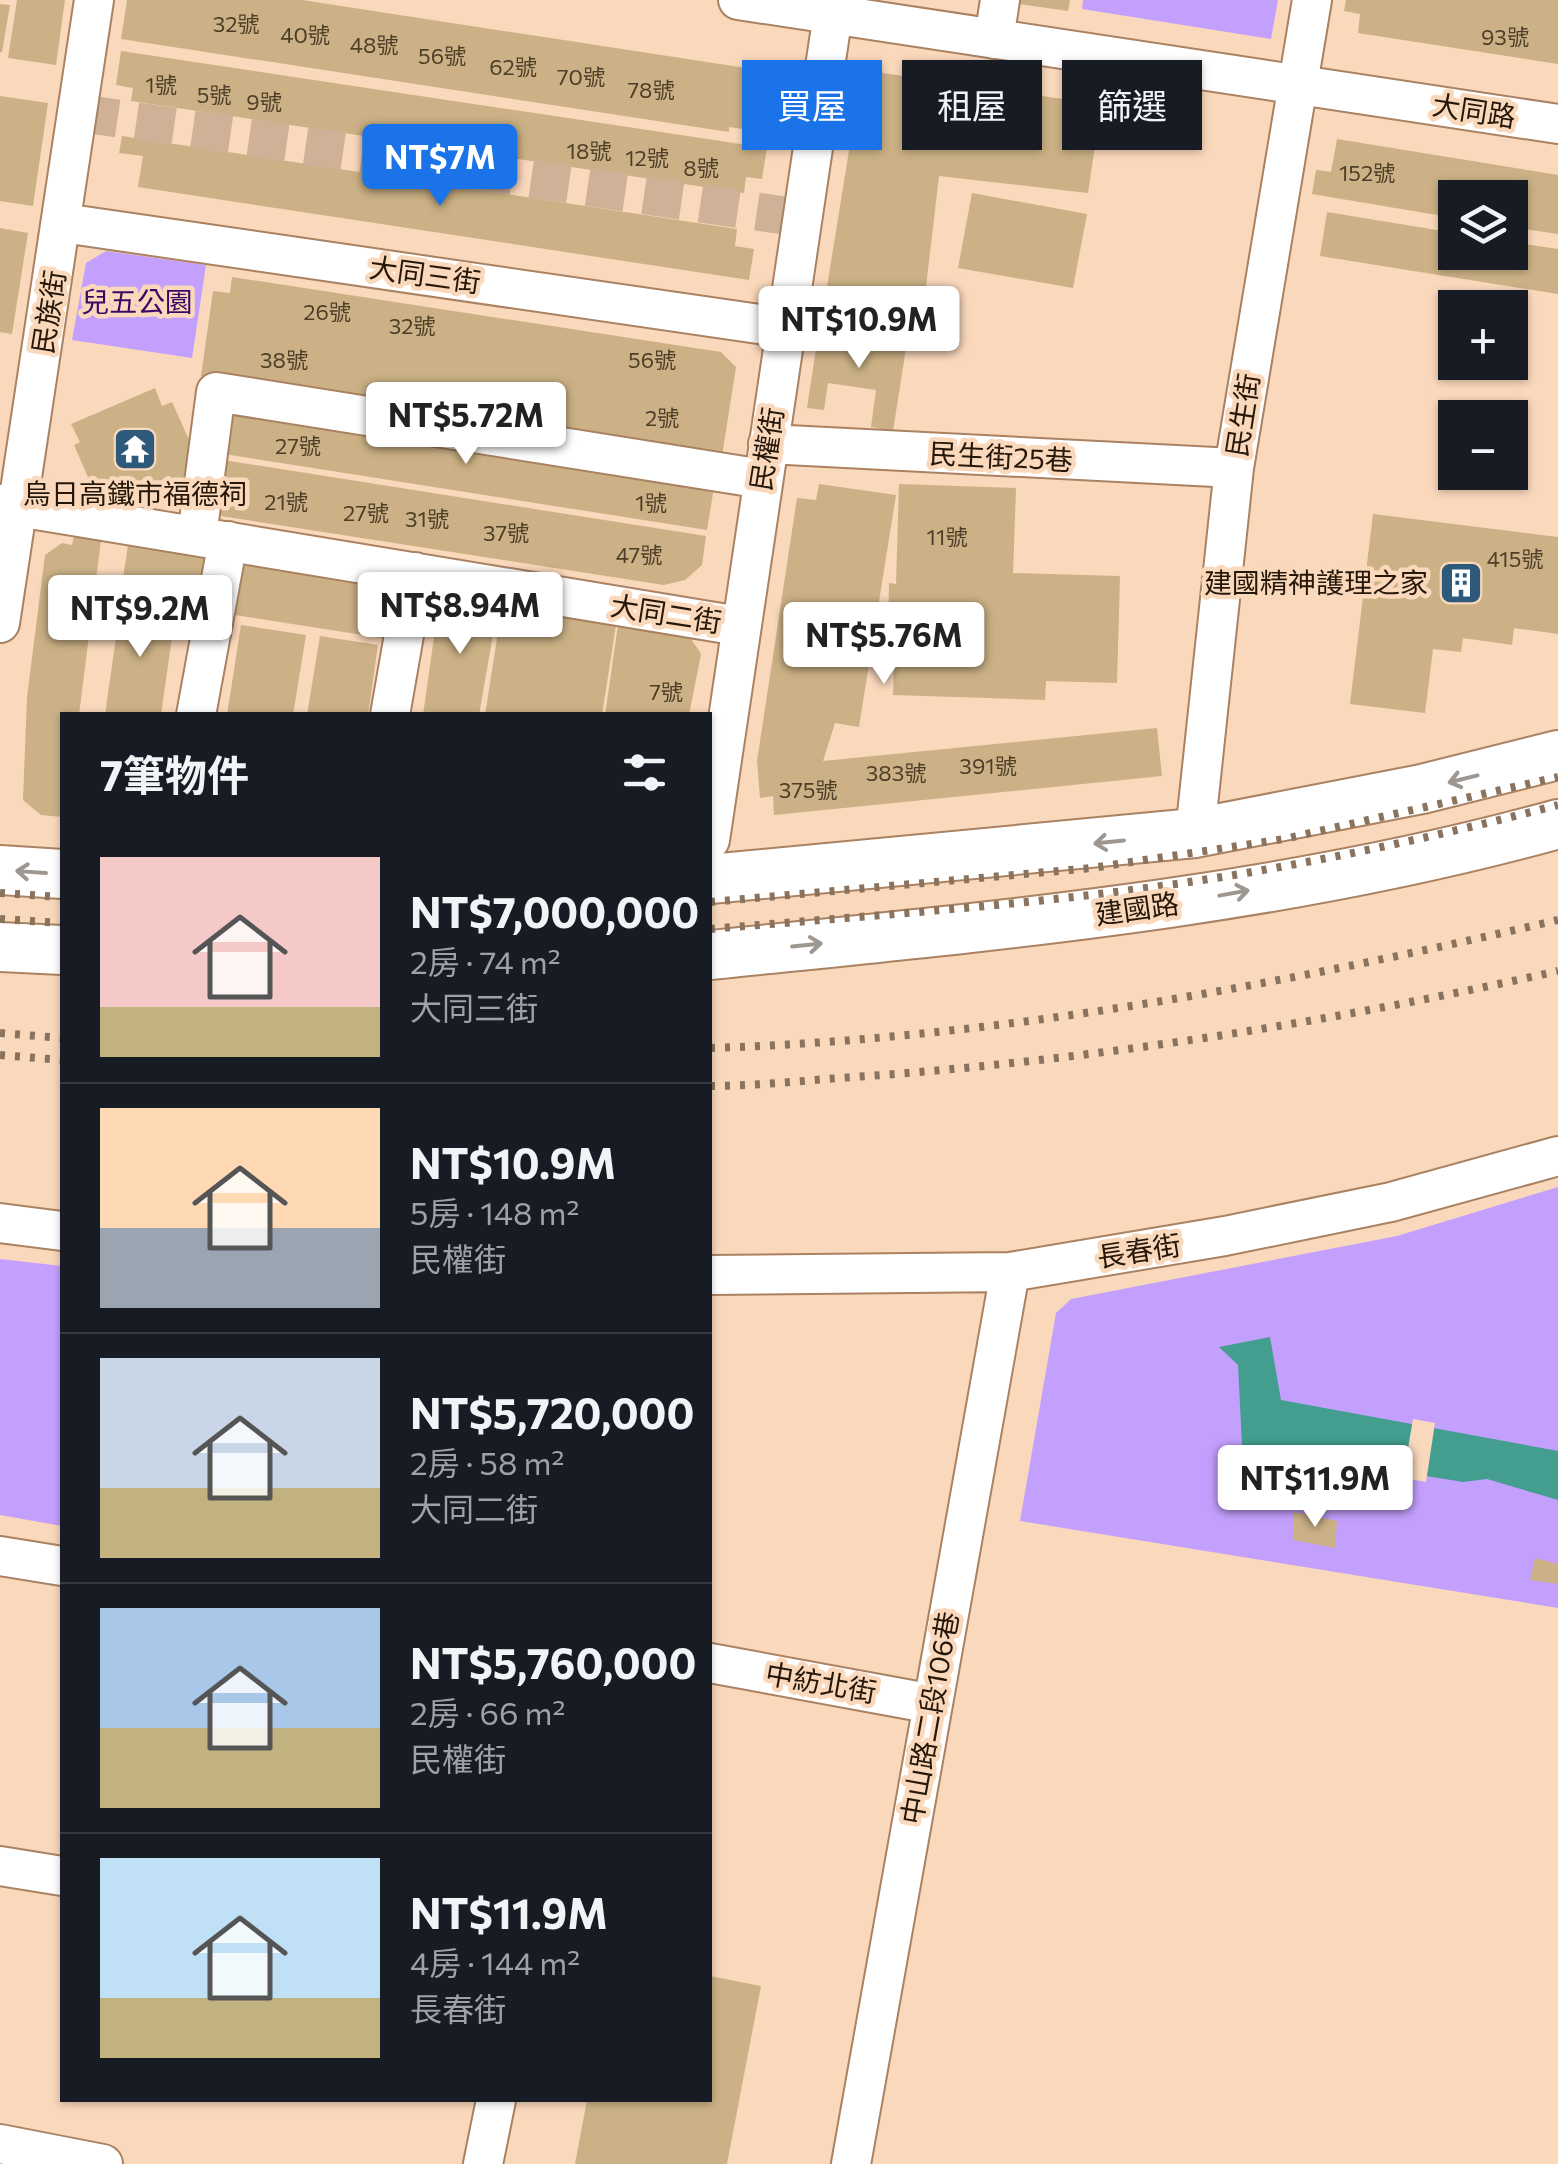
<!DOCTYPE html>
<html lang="zh-TW">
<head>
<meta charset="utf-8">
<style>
  body { margin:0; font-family:Commissioner,"Noto Sans TC",sans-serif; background:#242831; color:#f1f3f6; height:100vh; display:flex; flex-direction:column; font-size:38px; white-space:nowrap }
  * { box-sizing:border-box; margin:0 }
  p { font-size:32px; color:#9ea1a6 }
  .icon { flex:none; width:55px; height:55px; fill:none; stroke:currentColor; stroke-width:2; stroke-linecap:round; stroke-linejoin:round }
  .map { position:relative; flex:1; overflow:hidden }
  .side { position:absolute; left:60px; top:712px; width:652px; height:1390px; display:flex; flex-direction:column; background:#171b24; border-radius:0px; box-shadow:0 2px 8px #0004 }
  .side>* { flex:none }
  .hud { position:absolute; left:742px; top:60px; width:665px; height:90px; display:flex; gap:20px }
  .fabs { position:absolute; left:1438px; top:180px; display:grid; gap:20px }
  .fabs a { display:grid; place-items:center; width:90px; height:90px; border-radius:0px; background:#171b24; box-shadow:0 2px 8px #0004; font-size:50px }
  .price { position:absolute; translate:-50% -85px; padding:0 22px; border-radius:10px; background:#fff; color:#222; font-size:32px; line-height:65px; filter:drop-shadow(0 2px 5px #0008) }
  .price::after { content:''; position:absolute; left:50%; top:60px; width:30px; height:22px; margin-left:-15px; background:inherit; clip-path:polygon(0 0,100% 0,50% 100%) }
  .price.current { background:#1a73e8; color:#fff }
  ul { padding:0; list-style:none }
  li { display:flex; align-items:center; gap:30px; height:250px; padding:0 40px }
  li+li { border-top:2px solid #363941 }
  li span { display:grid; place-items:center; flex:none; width:280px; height:200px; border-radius:0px; color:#555 }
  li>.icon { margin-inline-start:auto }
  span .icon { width:120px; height:120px; fill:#fffc; stroke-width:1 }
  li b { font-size:42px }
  h2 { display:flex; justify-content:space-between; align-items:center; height:120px; padding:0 40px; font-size:42px }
  .pill { padding:0 35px; border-radius:0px; background:#171b24; box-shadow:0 2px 8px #0004; font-size:35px; line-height:90px }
  .pill.current { background:#1a73e8; color:#fff }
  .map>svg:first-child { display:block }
  .green { fill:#c4a0fe }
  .water { fill:#439e8f }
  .pier { fill:#fad8bc }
  .building { fill:#cbb185 }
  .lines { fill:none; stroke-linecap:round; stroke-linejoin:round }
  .minor-tunnel { stroke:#cfb198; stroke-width:38; stroke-dasharray:38 19; stroke-linecap:butt }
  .minor-casing { stroke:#aa8262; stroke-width:42 }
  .major-casing { stroke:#aa8262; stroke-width:52 }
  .minor { stroke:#fff; stroke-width:38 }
  .major { stroke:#fff; stroke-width:48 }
  .rail { stroke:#8a735e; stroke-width:8; stroke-dasharray:5 10; stroke-linecap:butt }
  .oneway { stroke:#9d9790 }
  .labels { text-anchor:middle; stroke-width:9; stroke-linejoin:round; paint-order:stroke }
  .number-label { font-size:22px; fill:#4e3e28 }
  .street-label { font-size:28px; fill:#251709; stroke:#fad8bc }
  .park-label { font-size:28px; fill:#390865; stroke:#fad8bc }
  .poi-label { font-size:28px; fill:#251709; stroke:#fad8bc }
</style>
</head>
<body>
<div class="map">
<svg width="1558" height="2164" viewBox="0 0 1558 2164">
  <rect width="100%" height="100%" fill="#fad8bc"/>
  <path class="green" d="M1083,0h195l-7,39 -189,-30z
    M106,251l100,14 -14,93 -120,-18 14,-77z
    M1558,1187v421l-538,-87 36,-208 15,-14 326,-63z
    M0,1259l62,7v260l-62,-11z"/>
  <path class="water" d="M1270,1337l11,63 277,51v49l-71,-21 -24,3 -221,-36 -4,-81 -19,-18z"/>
  <path class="pier" d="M1413,1419l22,4 -9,59 -23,-4z"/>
  <path class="building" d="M17,0h48l-9,65 -48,-7z
    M127,0h175l476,73 -5,33 11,2 -2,17 -11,-2 -2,10 -40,-6v5l-608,-93z
    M1019,0h51l-2,11 -49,-7z
    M1346,0h212v64l-200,-31 2,-19 -16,-3z
    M0,4l10,1 -8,47h-2z
    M121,51l646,97 -5,31 -16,-2 -2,16 -613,-92 2,-13 -17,-3z
    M862,70l222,32 18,-3 -14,94 -149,-17 -19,162 -99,-14z
    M0,96l48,7 -15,103 -33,-5z
    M122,136l615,93 -2,17 19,3 -5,31 -611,-93 5,-31 -24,-3z
    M1337,139l221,36v59l-48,-7v-29h-55v20l-143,-24 4,-24 15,2z
    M972,193l115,21 -14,74 -115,-20z
    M1327,212l128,21v19h55v-10l48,7v45l-238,-38z
    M0,228l28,5 -16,101 -12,-2z
    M232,277l489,75 15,15 -14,89 -521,-80 12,-85 17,2z
    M819,329l88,13 -14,89 -22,-4 5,-37 -48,-7 -4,27 -17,-2z
    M155,388l7,18 10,-4 23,51 -6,52 -93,-9 -22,-51 6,-3 -9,-18z
    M227,403l488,78 -8,49 -489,-77z
    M217,459l489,77 -4,29 -17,15 -21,5 -456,-71z
    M819,484l77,11 -37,232 -24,-4 -12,38 334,-33 5,48 -388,39 -1,-19 -13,2 -3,-37 40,-263 19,2z
    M899,484l117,4 -3,85 107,3 -3,107 -71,-2 -1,19 -152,-5 2,-69h-7l1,-43 7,1z
    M1373,514l185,23v97l-44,-6 -2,17 -49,-7 -2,14 -28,-3 -8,64 -75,-9z
    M74,536l27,4 -22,175h-17v102l-21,-2 -18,-15 4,-103 18,-142 17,-12 10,2z
    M128,545l79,12 -1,54 -86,-13z
    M243,563l160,24 -8,53 -160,-25z
    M440,595l58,11 -19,109h-56z
    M121,602l55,7 -15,106h-56z
    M502,607l114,18 -14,90h-117z
    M241,625l65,10 -13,80h-66z
    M618,625l70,9 13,20 -12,61h-84z
    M320,636l58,9 -10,70h-61z
    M1294,1512l43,9 -2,27 -42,-8z
    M1535,1558l23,6v20l-28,-4z
    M710,1976l51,10 -34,178h-152l12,-64h123z"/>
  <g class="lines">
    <path class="minor-tunnel" d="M80,113l721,105"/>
    <g class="minor-casing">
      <path id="minor" d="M738,0l820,124
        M994,39l6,-39
        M63,223l723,105
        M768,444l466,24
        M0,504l739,122
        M197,536l19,-144 547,87
        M0,623l94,-623
        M196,715l32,-174
        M390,715l25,-143
        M1195,833l39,-365 78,-468
        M710,840l125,-840
        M0,1223l62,8
        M710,1275l300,-3 215,-36 166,-34 167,-46
        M0,1556l62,10
        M710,1663l223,41
        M0,1866l62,10
        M0,2144l103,20
        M483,2164l13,-64
        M851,2164l159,-892"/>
    </g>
    <g class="major-casing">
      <path id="major" d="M0,870l62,4
        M710,879l485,-46 227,-44 136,-34
        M0,947l62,3
        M710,955c285,-29 571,-54 848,-131"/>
    </g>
    <use href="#minor" class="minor"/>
    <use href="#major" class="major"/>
    <path class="rail" d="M0,893l62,4
      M710,902l382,-34 192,-29 274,-62
      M0,919l62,4
      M710,929c178,-15 360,-26 536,-56 105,-18 209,-41 312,-68
      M0,1033l62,5
      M710,1048c286,-9 570,-63 848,-128
      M0,1055l62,5
      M710,1086c53,0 106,-7 159,-10 232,-17 462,-54 689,-105"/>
  </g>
  <defs><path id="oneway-shaft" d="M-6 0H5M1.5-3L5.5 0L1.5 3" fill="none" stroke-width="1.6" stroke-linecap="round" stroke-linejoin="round" transform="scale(2.5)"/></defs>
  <g class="oneway">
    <use href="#oneway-shaft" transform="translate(1463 779) rotate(166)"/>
    <use href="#oneway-shaft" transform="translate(1109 842) rotate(174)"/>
    <use href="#oneway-shaft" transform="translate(31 872) rotate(-176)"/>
    <use href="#oneway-shaft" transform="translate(1234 893) rotate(-10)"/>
    <use href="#oneway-shaft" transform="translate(807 945) rotate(-6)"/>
  </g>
  <defs>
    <g id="temple-square" transform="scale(2.25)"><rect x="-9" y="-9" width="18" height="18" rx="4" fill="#2d5a7a" stroke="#fad8bc"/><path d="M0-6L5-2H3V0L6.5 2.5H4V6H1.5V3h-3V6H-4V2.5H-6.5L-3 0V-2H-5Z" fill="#fff"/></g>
    <g id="building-square" transform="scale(2.25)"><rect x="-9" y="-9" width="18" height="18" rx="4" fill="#2d5a7a" stroke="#fad8bc"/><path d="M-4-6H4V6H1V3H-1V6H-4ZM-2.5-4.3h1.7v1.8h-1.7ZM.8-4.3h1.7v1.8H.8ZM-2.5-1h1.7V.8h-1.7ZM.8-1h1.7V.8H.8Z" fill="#fff"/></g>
  </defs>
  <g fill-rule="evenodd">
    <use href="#temple-square" x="135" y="449"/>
    <use href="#building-square" x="1461" y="583"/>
  </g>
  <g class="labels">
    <g class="number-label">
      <text x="236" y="32">32號</text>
      <text x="305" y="43">40號</text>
      <text x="1505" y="45">93號</text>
      <text x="374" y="53">48號</text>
      <text x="442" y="64">56號</text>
      <text x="513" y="75">62號</text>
      <text x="581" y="85">70號</text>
      <text x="161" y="93">1號</text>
      <text x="651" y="98">78號</text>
      <text x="214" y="103">5號</text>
      <text x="264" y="110">9號</text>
      <text x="589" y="159">18號</text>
      <text x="647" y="166">12號</text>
      <text x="701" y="176">8號</text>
      <text x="1367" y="181">152號</text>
      <text x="327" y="320">26號</text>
      <text x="412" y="334">32號</text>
      <text x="284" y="368">38號</text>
      <text x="652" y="368">56號</text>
      <text x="662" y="426">2號</text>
      <text x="298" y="454">27號</text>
      <text x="286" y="510">21號</text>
      <text x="651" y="511">1號</text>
      <text x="366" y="521">27號</text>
      <text x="427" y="527">31號</text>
      <text x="506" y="541">37號</text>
      <text x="947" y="545">11號</text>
      <text x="639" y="563">47號</text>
      <text x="1515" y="567">415號</text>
      <text x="666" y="700">7號</text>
      <text x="988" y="774">391號</text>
      <text x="896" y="781">383號</text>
      <text x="808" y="798">375號</text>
    </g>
    <g class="street-label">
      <text transform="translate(1474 111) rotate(9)" y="10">大同路</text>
      <text transform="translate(425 275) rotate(8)" y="10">大同三街</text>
      <text transform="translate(49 312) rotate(-81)" y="10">民族街</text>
      <text transform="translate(1243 415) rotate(-81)" y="10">民生街</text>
      <text transform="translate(767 449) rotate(-81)" y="10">民權街</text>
      <text transform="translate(1001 457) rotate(3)" y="10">民生街25巷</text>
      <text transform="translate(666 614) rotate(9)" y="10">大同二街</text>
      <text transform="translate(1137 909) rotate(-8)" y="10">建國路</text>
      <text transform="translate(1139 1251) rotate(-9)" y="10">長春街</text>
      <text transform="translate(821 1683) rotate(10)" y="10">中紡北街</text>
      <text transform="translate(930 1718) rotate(-80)" y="10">中山路二段106巷</text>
    </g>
    <g class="park-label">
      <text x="137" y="312">兒五公園</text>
    </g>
    <g class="poi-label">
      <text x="135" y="504">烏日高鐵市福德祠</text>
      <text x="1428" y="593" text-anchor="end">建國精神護理之家</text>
    </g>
  </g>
</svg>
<div class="fabs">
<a><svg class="icon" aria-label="layers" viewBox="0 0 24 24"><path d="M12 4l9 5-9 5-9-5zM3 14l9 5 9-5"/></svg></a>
<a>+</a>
<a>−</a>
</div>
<b class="price current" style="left:440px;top:209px">NT$7M</b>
<b class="price" style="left:859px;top:371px">NT$10.9M</b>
<b class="price" style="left:466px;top:467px">NT$5.72M</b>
<b class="price" style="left:460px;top:657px">NT$8.94M</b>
<b class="price" style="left:140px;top:660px">NT$9.2M</b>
<b class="price" style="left:884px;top:687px">NT$5.76M</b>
<b class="price" style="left:1315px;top:1530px">NT$11.9M</b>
<div class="hud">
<a class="pill current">買屋</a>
<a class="pill">租屋</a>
<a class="pill">篩選</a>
</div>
<section class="side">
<h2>7筆物件<svg class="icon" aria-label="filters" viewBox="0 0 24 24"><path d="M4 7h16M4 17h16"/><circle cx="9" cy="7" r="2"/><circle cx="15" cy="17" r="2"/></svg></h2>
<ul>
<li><span style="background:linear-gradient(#f6c9c9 75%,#c2b280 0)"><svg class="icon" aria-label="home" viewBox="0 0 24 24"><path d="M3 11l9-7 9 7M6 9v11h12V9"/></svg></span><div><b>NT$7,000,000</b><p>2房 · 74 m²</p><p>大同三街</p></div></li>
<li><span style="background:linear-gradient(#ffd9b3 60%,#9aa5b1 0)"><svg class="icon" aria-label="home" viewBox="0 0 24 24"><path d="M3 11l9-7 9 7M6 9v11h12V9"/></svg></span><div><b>NT$10.9M</b><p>5房 · 148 m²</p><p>民權街</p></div></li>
<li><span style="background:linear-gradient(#c9d6e8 65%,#c2b280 0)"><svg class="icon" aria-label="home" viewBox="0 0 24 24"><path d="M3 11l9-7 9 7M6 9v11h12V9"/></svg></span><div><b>NT$5,720,000</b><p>2房 · 58 m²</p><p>大同二街</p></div></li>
<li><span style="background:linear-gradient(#a9c7e8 60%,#c2b280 0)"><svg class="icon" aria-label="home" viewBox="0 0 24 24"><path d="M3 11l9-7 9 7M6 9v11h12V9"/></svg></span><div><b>NT$5,760,000</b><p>2房 · 66 m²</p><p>民權街</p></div></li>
<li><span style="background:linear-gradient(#bfe0f5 70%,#c2b280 0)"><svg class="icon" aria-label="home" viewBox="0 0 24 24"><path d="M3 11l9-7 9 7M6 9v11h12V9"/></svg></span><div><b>NT$11.9M</b><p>4房 · 144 m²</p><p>長春街</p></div></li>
</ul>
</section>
</div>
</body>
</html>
